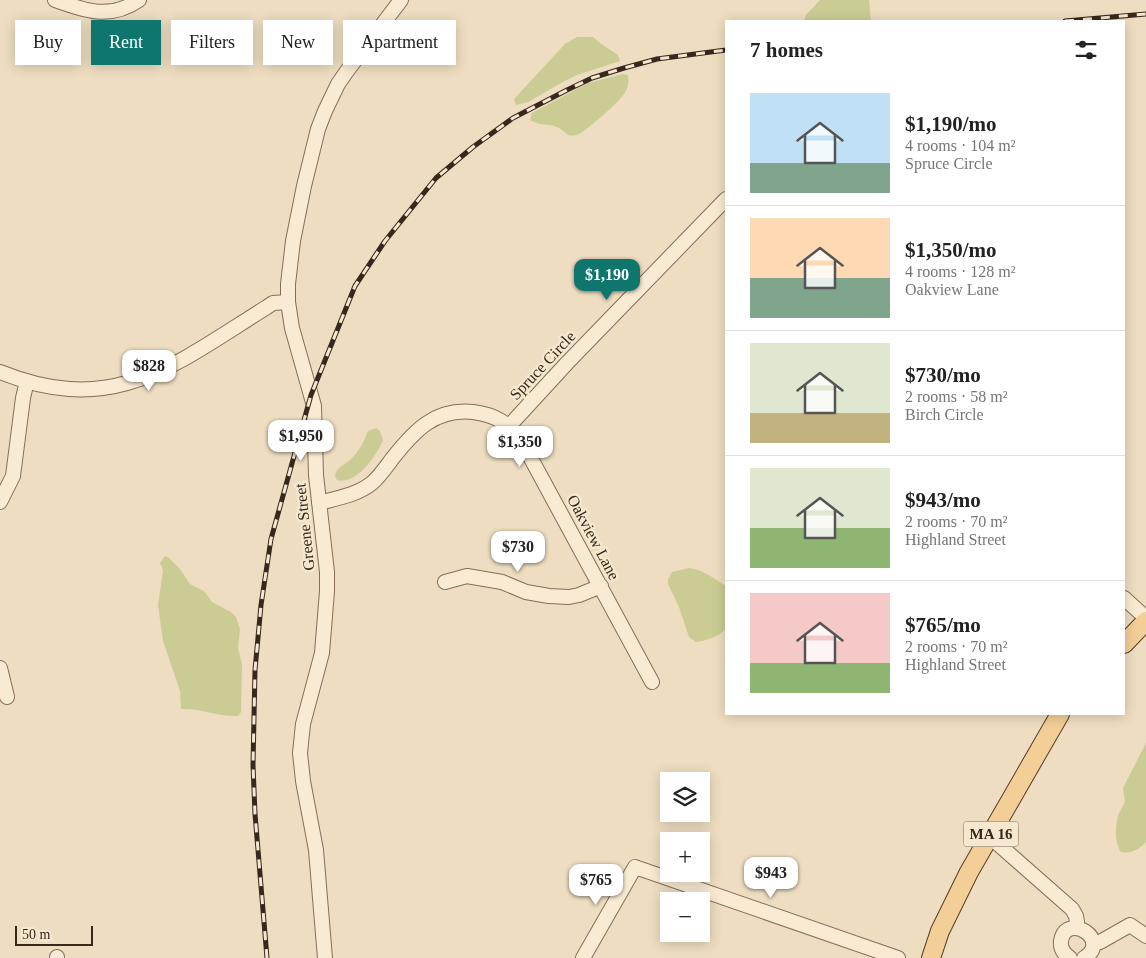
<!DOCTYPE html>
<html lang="en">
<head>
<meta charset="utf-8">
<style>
  body { margin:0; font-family:Georgia,serif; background:#f6f6f6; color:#222; height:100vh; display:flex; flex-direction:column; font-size:19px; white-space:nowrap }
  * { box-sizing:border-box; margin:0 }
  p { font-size:16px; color:#767676 }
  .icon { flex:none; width:28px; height:28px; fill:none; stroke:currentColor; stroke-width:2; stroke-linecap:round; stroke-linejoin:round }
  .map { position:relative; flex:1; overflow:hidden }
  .drawer { position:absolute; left:725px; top:20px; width:400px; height:695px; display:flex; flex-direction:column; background:#fff; border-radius:0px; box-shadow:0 2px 12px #0003 }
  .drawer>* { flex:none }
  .banner { position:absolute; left:15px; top:20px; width:475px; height:45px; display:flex; gap:10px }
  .fabs { position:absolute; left:660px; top:772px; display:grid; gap:10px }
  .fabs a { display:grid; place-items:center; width:50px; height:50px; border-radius:0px; background:#fff; box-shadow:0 2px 12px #0003; font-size:25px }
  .scale { position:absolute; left:15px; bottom:12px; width:78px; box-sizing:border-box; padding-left:5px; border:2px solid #37271c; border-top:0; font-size:14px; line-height:18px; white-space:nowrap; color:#37271c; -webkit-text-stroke:4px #f6e7cf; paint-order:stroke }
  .price { position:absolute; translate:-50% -42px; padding:0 11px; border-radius:10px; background:#fff; color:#222; font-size:16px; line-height:32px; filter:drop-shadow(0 1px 2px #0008) }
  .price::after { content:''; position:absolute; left:50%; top:30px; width:15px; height:11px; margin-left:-8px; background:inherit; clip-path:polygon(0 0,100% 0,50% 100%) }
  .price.selected { background:#0f766e; color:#fff }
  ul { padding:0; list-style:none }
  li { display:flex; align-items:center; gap:15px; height:125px; padding:0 25px }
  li+li { border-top:1px solid #e0e0e0 }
  li span { display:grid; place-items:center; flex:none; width:140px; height:100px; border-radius:0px; color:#555 }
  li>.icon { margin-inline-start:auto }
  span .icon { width:60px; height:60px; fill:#fffc; stroke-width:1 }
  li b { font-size:21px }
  h2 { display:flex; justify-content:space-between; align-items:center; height:60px; padding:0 25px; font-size:21px }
  .chip { padding:0 18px; border-radius:0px; background:#fff; box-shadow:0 2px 12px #0003; font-size:18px; line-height:45px }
  .chip.selected { background:#0f766e; color:#fff }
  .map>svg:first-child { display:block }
  .green { fill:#cacc94 }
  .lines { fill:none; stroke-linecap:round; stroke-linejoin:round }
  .minor-casing { stroke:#876d58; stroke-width:16 }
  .major-casing { stroke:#553c2c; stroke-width:20 }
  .minor { stroke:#f9ebd3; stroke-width:14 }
  .major { stroke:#f3ce96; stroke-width:18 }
  .rail-casing { stroke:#37271c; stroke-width:5 }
  .rail { stroke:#f6e7cf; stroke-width:3; stroke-dasharray:9; stroke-linecap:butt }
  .labels { text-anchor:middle; stroke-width:5; stroke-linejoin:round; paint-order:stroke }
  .shield { fill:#f6e7cf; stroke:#706152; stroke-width:1 }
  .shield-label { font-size:15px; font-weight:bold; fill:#37271c }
  .street-label { font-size:16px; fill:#37271c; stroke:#f6e7cf }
</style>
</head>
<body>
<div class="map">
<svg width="1146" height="958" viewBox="0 0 1146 958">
  <rect width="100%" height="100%" fill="#eeddc0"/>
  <path class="green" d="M820,0h49l2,21h-67l2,-6z
    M577,37h16c4,3 6,6 10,8 6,6 16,7 17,16l-43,14 -16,8 -33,19 -12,3 -2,-6 51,-55z
    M623,74l5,1c1,7 0,14 -4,19 -4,7 -38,37 -45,40 -4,2 -7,2 -11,1 -16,-16 -23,-6 -38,-15l2,-7 56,-30z
    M376,428l4,3 3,9c-6,15 -26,45 -46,40l-2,-4c1,-9 10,-11 16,-17 8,-8 13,-17 17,-28z
    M165,556l4,2 11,11 10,15 14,7 8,11 19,10 5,5 4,12 -2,19 4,16 -1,48 -3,4c-20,1 -37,-8 -57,-7l-1,-18 -17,-50 -5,-36 5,-35 -3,-7z
    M689,568c13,1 26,11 37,18v43c-9,8 -17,11 -30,13l-7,-5 -10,-30 -11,-23v-5l4,-7z
    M1146,743v99c-7,7 -14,12 -25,10 -7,-10 -6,-27 -2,-39 2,-4 4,-7 6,-11l-2,-14z"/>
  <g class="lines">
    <g class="minor-casing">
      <path id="minor" d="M55,0c30,11 55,20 84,0
        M0,372c114,46 174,-7 267,-65l6,-4 15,-1
        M510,425l57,-62 159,-164
        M0,502l13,-26 10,-78 4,-17
        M319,503c19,-5 38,-8 53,-20 8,-7 14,-16 20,-24 22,-28 43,-51 81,-47 23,3 35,11 48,28l131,242
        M445,582l22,-6 35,6 24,10 23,4 20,1 10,-2 22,-9
        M1124,598l22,20
        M0,668l7,29
        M989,836l83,73 4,7 2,12
        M1093,943l7,-1 30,-17 16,11
        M57,958v-1
        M325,958l-9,-108 -13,-69 -3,-28 3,-29 19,-71 5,-62v-19l-11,-97 -2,-69 -22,-78 -4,-26v-18l5,-43 11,-55 14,-57 7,-18 13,-27 9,-13 54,-71
        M583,958l52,-91 263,91
        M1070,958c-6,-4 -10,-9 -9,-17 5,-30 52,-1 23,17"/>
    </g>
    <g class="major-casing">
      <path id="major" d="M1124,644l22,-23
        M931,958l9,-27 29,-59 91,-158"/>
    </g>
    <use href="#minor" class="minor"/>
    <use href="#major" class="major"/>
    <g class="rail-casing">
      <path id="rail" d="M1065,21l81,-7
        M267,958l-12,-144 -2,-49 2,-95 6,-65 10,-66 40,-144 44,-109 30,-45 51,-63 37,-31 40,-29 54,-28 25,-12 32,-10 33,-9 69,-9"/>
    </g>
    <use href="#rail" class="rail"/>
  </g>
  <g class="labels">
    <rect class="shield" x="963.5" y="821.5" width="55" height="25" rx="4"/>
    <g class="shield-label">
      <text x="991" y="839">MA 16</text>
    </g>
    <g class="street-label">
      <text transform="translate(542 365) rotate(-47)" y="6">Spruce Circle</text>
      <text transform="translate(304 527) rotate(-96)" y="6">Greene Street</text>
      <text transform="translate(594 537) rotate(62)" y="6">Oakview Lane</text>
    </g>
  </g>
</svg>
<div class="fabs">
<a><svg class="icon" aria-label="layers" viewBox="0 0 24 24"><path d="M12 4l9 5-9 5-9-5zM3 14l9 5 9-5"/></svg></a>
<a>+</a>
<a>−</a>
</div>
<div class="scale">50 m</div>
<b class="price selected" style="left:607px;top:301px">$1,190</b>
<b class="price" style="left:149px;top:392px">$828</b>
<b class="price" style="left:301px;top:462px">$1,950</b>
<b class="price" style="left:520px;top:468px">$1,350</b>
<b class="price" style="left:518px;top:573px">$730</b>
<b class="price" style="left:771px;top:899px">$943</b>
<b class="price" style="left:596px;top:906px">$765</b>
<div class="banner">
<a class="chip">Buy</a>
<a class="chip selected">Rent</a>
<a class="chip">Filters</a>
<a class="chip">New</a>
<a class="chip">Apartment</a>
</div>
<section class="drawer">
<h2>7 homes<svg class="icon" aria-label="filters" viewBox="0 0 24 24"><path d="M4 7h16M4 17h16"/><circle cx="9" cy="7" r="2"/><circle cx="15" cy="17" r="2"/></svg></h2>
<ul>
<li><span style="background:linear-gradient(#bfe0f5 70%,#7fa58c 0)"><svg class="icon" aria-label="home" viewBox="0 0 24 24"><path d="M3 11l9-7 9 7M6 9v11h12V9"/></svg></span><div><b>$1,190/mo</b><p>4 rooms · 104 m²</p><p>Spruce Circle</p></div></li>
<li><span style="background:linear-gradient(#ffd9b3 60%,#7fa58c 0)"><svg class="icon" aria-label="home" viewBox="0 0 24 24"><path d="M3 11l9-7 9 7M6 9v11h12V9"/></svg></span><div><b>$1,350/mo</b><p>4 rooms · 128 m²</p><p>Oakview Lane</p></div></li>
<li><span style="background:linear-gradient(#dfe7d0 70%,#c2b280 0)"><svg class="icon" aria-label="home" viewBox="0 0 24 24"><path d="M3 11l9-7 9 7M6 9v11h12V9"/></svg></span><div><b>$730/mo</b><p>2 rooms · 58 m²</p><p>Birch Circle</p></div></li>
<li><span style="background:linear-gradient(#dfe7d0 60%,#8fb573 0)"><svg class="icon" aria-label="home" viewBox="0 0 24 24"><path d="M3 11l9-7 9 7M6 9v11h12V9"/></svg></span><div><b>$943/mo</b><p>2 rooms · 70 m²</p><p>Highland Street</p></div></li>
<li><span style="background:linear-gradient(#f6c9c9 70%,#8fb573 0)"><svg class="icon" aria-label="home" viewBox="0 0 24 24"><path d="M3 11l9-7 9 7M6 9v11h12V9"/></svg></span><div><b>$765/mo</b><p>2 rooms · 70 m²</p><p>Highland Street</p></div></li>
</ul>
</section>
</div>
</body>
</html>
